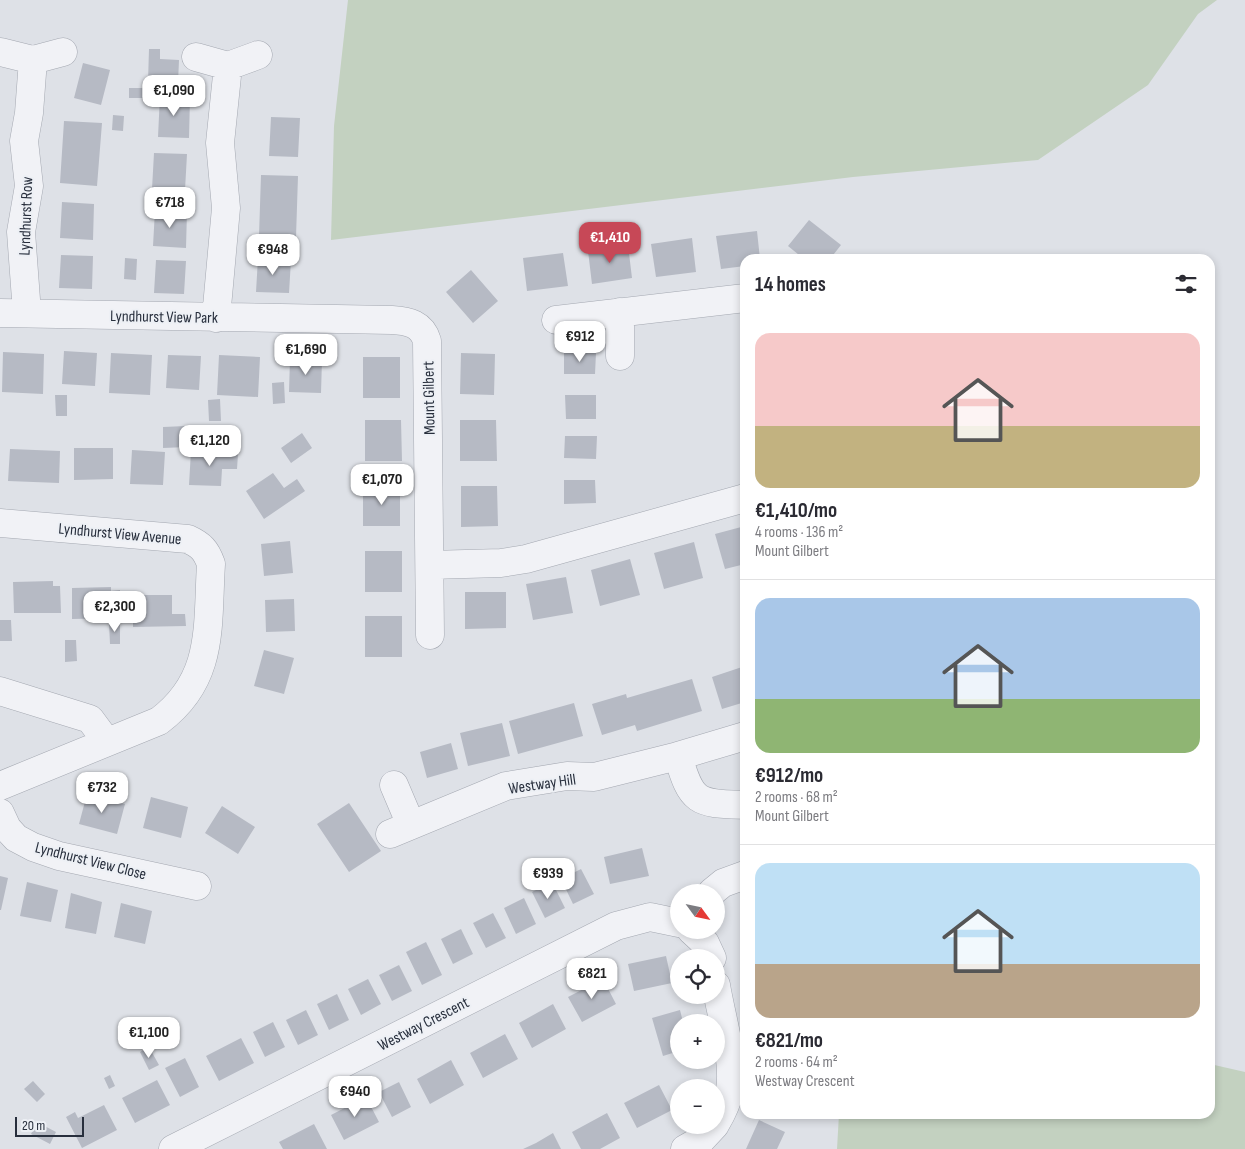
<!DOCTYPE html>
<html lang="en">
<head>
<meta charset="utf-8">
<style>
  body { margin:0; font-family:"Sofia Sans Condensed",sans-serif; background:#f2f2f3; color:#2b2b33; height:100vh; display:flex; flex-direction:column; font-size:19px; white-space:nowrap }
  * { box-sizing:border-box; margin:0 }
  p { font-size:16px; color:#7c7c81 }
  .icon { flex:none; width:28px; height:28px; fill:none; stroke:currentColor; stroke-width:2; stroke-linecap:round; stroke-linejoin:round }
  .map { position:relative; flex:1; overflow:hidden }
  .sheet { position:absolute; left:740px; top:254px; width:475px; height:865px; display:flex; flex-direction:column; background:#fff; border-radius:15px; box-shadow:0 2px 8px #0003 }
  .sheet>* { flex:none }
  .needle { width:32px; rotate:123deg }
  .controls { position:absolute; left:670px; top:884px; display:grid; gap:10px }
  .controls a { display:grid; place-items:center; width:55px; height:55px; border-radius:50%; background:#fff; box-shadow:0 2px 8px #0003; font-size:25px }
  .scale { position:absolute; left:15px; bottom:12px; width:69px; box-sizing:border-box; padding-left:5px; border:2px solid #282f3d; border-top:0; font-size:14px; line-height:18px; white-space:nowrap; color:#282f3d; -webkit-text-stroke:4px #edf0f5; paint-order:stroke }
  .price { position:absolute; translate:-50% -42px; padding:0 11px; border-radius:10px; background:#fff; color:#222; font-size:16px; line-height:32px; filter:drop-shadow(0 1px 2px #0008) }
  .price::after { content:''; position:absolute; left:50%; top:30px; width:15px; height:11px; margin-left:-8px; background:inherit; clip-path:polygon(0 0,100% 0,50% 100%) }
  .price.active { background:#c74857; color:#fff }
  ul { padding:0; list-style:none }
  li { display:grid; align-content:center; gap:10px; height:265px; padding:0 15px }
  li+li { border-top:1px solid #e1e1e2 }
  li span { display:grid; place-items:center; height:155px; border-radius:15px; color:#555 }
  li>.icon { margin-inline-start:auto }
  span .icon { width:90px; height:90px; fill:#fffc; stroke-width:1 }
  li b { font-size:21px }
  h2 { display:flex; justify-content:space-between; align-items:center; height:60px; padding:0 15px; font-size:21px }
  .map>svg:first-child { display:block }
  .green { fill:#c3d1c0 }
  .building { fill:#b6bac4 }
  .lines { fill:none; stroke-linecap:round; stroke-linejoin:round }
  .minor-casing { stroke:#a4a8b1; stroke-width:29 }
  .minor { stroke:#f1f2f6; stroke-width:28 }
  .labels { text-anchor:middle; stroke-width:4; stroke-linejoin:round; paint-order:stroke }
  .street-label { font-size:16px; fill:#282f3d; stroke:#edf0f5 }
</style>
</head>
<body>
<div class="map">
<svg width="1245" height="1149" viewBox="0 0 1245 1149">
  <rect width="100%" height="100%" fill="#dee1e7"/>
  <path class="green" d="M348,0h869l-19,14 -50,71 -110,75 -185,17 -522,63 3,-114z
    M1210,1064l35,8v77h-408l2,-35h371z"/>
  <path class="building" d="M149,49h11v10l19,1 -1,23 -30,-1z
    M83,63l27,7 -9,35 -27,-7z
    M129,88h17l-1,10h-16z
    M160,95l30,2 -1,41 -31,-1z
    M113,115l11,1 -1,15 -11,-1z
    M271,117l29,1 -2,39 -29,-1z
    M64,121l38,2 -5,63 -37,-3z
    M154,153l33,1 -2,36 -33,-1z
    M261,175l37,1 -2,61 -37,-1z
    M62,202l32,2 -1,36 -33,-2z
    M155,210l32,1 -1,37 -33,-2z
    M809,220l32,25 -11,14h-26l-16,-13z
    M757,231l3,28h-15v7l-24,3 -5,-33z
    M692,238l4,34 -40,5 -5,-33z
    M628,245l4,33 -40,6 -4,-33z
    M563,253l5,33 -41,5 -4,-33z
    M61,255l32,1 -1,33 -33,-1z
    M125,258l12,1 -1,21 -12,-1z
    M258,258l33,2 -2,33 -33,-1z
    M156,260l30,1 -2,33 -30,-1z
    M471,270l27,31 -25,22 -27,-31z
    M64,351l33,2 -2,33 -33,-2z
    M3,352l41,2 -1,40 -41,-2z
    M564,352l32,1 -1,21h-31z
    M111,353l41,2 -2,40 -41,-2z
    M461,353l34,1 -1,41 -34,-1z
    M168,355l33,1 -2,34 -33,-2z
    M219,355l41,2 -2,40 -41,-2z
    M363,357h37v41h-37z
    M290,359l32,1 -1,33 -32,-1z
    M284,382l1,21 -12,1 -1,-21z
    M55,395h12v21h-11z
    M565,395h31v24h-30z
    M220,399l1,22h-12l-1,-21z
    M365,420h36l1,41h-37z
    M460,420h36l1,41h-37z
    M186,426l1,21 -24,1v-21z
    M302,433l10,15 -21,15 -10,-15z
    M565,436h32l-1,23 -32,-1z
    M74,448h39v31l-39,1z
    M10,449l50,2 -1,32 -51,-2z
    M132,450l33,2 -2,33 -33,-1z
    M191,451l47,3 -1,15h-15l-1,17 -32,-1z
    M273,473l11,15 13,-9 8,12 -41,28 -18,-28z
    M564,480h31l1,23 -32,1z
    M363,485h37v41h-37z
    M461,486h36l1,40 -37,1z
    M745,526v38l-20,5 -10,-35z
    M290,541l3,32 -29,3 -3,-32z
    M694,542l9,36 -39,11 -10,-36z
    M365,551h37v41h-37z
    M630,559l10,36 -40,11 -9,-36z
    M566,577l7,36 -40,7 -7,-36z
    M53,581v5h7l1,27h-47l-1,-31z
    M111,587v4l9,-1v28l-48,1v-31z
    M465,592h41v36l-41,1z
    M133,595h39v19h13l1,12 -53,1z
    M294,599l1,32 -29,1 -1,-32z
    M365,616h37v41h-37z
    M0,620h11l1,21h-12z
    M109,623h11v21h-10z
    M65,640h11l1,21 -12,1z
    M264,650l30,8 -10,36 -30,-8z
    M745,666v36l-23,7 -10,-32z
    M692,679l10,32 -65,20 -2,-6 -33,10 -10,-31 34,-10 1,4z
    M574,703l9,33 -65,18 -9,-33z
    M502,723l8,33 -42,10 -8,-33z
    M451,743l7,26 -31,9 -7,-26z
    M87,794l38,10 -8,30 -38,-10z
    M151,797l37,10 -7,31 -38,-10z
    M349,803l32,48 -32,21 -32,-48z
    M222,806l33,21 -17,27 -33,-21z
    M642,848l7,28 -39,8 -6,-27z
    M581,869l13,25 -21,10 -12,-25z
    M0,876l8,2 -7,32h-1z
    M27,882l31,8 -7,32 -31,-6z
    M552,882l13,26 -20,10 -13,-26z
    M71,893l31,9 -6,32 -31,-6z
    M524,898l12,26 -20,10 -12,-26z
    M121,903l31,8 -7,33 -31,-7z
    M493,913l13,25 -20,10 -13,-25z
    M461,929l12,25 -20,10 -12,-25z
    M426,942l16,33 -20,10 -16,-33z
    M666,956l6,27 -38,8 -6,-27z
    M399,965l13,26 -20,10 -13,-26z
    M368,979l13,25 -20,11 -13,-26z
    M603,979l13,25 -34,18 -14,-25z
    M337,994l12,26 -20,10 -12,-26z
    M553,1004l13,25 -34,19 -13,-25z
    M306,1010l12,25 -20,10 -12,-25z
    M680,1010l3,12h-4v29l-16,5 -11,-38z
    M273,1022l12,25 -20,10 -12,-25z
    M505,1034l13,25 -35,19 -13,-25z
    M241,1038l13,25 -35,18 -13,-25z
    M149,1047l10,18 -10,5 -9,-18z
    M185,1058l14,29 -19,10 -15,-29z
    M451,1060l13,25 -34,19 -13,-25z
    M110,1075l5,11 -6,3 -5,-11z
    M157,1080l13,25 -35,18 -13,-25z
    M33,1081l12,13 -8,8 -13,-13z
    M399,1082l12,25 -19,10 -13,-25z
    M659,1085l13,25 -35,18 -13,-25z
    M366,1097l13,25 -35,18 -13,-25z
    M104,1105l13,25 -35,18 -16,-31 9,-5 3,6z
    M607,1113l13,25 -20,11h-19l-9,-17z
    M759,1120l26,12 -8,17h-31z
    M37,1122l19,10 -6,12 -19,-10z
    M314,1124l13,25h-44l-4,-7z
    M553,1133l8,16h-38l13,-6z"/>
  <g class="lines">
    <g class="minor-casing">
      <path id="minor" d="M1,52l32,8 30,-8
        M196,57l32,9 30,-11
        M0,313l392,7c17,1 30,4 35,21l3,294
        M27,313l-6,-81 8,-46 -5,-45 5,-28 4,-53
        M216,318l10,-110 -6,-65 8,-77
        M556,320l189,-22
        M620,356v-44
        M0,523l188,16c13,6 18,11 23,25 -4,62 4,115 -52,157l-159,65
        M430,565l71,-2 25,-4 219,-61
        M0,691l90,28 17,23
        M745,736l-67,20c14,48 19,47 67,49
        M394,785l17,40
        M0,813l7,15 9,10 17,9 26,9 138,30
        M390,834l116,-48 61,-10 27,1 84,-21
        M712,892l11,-9 22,-8
        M691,930l14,13 7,15
        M716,985c5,31 19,75 14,105 -3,12 -8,23 -14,33
        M173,1149l443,-223 34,-9 29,6
        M685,1149l16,-9 14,-15"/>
    </g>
    <use href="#minor" class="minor"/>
  </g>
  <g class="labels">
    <g class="street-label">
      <text transform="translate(25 216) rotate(-88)" y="6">Lyndhurst Row</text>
      <text transform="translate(164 316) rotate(1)" y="6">Lyndhurst View Park</text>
      <text transform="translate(428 398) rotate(-91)" y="6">Mount Gilbert</text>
      <text transform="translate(120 533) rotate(5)" y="6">Lyndhurst View Avenue</text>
      <text transform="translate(542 783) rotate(-8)" y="6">Westway Hill</text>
      <text transform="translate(91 860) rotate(14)" y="6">Lyndhurst View Close</text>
      <text transform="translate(423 1023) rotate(-27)" y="6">Westway Crescent</text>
    </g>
  </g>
</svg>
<div class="controls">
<a><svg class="needle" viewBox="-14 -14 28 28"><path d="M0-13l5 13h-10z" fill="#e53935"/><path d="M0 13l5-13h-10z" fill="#7c7c81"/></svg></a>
<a><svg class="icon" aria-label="locate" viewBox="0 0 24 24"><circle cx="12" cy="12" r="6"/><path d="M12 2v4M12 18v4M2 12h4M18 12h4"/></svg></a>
<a>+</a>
<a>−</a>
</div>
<div class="scale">20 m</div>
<b class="price" style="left:174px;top:117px">€1,090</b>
<b class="price" style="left:170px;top:229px">€718</b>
<b class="price active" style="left:610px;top:264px">€1,410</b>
<b class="price" style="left:273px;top:276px">€948</b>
<b class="price" style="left:580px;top:363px">€912</b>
<b class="price" style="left:306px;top:376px">€1,690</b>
<b class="price" style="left:210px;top:467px">€1,120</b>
<b class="price" style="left:382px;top:506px">€1,070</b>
<b class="price" style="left:115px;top:633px">€2,300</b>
<b class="price" style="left:102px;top:814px">€732</b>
<b class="price" style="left:548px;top:900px">€939</b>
<b class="price" style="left:592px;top:1000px">€821</b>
<b class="price" style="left:149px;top:1059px">€1,100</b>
<b class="price" style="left:355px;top:1118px">€940</b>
<section class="sheet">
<h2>14 homes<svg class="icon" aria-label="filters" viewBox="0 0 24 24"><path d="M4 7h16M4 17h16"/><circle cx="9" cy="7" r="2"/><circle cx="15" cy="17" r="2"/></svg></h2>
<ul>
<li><span style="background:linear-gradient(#f6c9c9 60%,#c2b280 0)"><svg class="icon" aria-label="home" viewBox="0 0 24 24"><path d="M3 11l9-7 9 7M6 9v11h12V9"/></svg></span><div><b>€1,410/mo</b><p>4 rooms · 136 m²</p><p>Mount Gilbert</p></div></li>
<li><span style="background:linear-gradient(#a9c7e8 65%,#8fb573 0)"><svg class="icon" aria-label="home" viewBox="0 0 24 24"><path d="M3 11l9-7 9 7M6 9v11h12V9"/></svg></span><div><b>€912/mo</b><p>2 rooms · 68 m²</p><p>Mount Gilbert</p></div></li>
<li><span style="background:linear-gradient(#bfe0f5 65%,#b9a48a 0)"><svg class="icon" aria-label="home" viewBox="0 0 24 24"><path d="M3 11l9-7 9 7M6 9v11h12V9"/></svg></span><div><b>€821/mo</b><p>2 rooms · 64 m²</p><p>Westway Crescent</p></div></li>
</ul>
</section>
</div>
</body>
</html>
